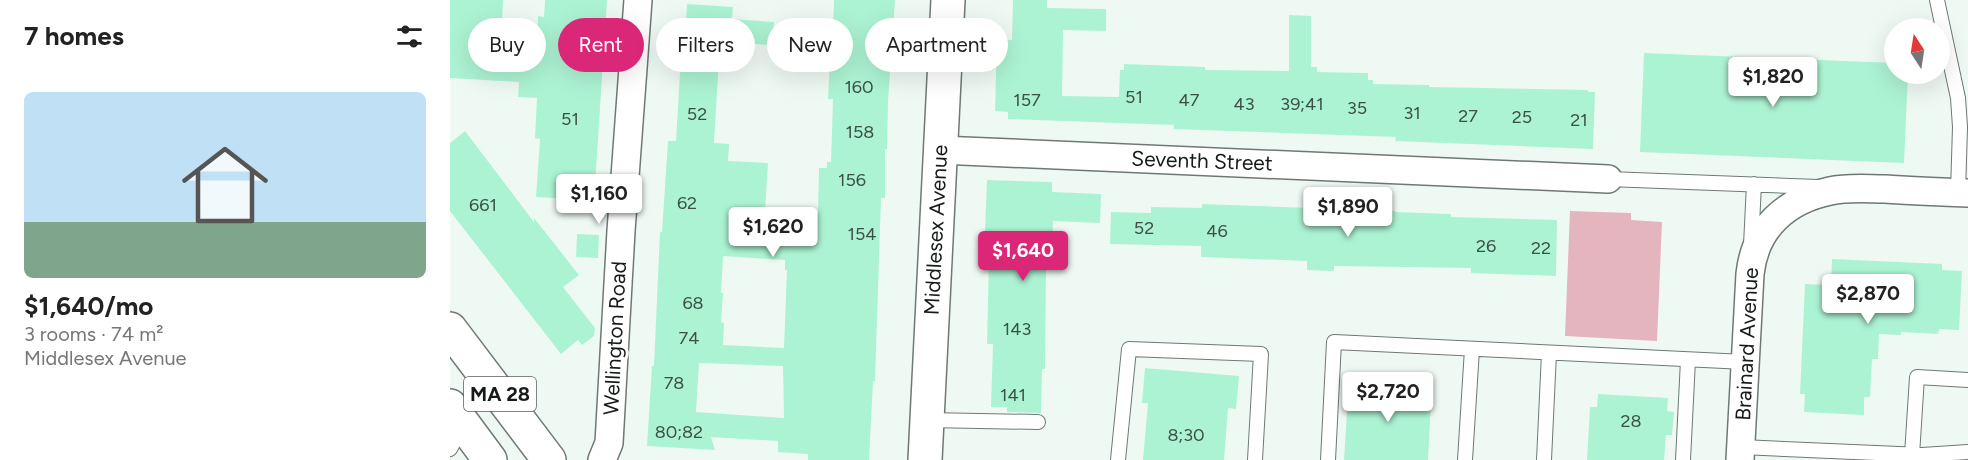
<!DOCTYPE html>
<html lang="en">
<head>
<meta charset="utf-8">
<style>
  body { margin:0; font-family:Figtree,sans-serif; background:#f6f6f6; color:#222; height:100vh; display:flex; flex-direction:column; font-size:22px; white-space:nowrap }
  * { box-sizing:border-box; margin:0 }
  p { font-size:20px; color:#767676 }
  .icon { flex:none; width:33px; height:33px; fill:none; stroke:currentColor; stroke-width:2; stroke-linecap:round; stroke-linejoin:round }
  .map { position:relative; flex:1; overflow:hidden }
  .details { display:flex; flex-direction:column; background:#fff; width:450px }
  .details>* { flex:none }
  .guide { position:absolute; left:18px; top:18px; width:570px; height:54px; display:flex; gap:12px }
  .needle { width:39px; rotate:348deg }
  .tools { position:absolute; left:1434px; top:18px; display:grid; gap:12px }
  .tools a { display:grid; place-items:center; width:66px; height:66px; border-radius:50%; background:#fff; box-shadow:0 6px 24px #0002; font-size:30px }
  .price { position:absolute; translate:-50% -51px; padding:0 14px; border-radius:6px; background:#fff; color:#222; font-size:20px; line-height:39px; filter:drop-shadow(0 2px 3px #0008) }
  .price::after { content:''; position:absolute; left:50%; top:36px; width:18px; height:14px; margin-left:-9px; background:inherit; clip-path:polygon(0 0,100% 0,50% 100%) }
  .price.current { background:#db2777; color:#fff }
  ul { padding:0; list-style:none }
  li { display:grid; align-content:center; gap:12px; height:318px; padding:0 24px }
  li span { display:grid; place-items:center; height:186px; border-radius:9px; color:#555 }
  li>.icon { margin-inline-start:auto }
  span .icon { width:108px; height:108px; fill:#fffc; stroke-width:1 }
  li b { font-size:26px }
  h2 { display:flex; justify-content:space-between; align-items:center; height:72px; padding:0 24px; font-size:26px }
  .pill { padding:0 21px; border-radius:27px; background:#fff; box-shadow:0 6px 24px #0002; font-size:21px; line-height:54px }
  .pill.current { background:#db2777; color:#fff }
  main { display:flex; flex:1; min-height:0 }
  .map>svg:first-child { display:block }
  .green { fill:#e4b5be }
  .building { fill:#acf3d3; fill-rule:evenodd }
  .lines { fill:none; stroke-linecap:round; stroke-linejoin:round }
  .service-casing { stroke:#6f7874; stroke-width:16 }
  .minor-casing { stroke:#6f7874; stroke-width:30 }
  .secondary-casing { stroke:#6f7874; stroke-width:36 }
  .primary-casing { stroke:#6f7874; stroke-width:36 }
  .service { stroke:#fff; stroke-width:14 }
  .minor { stroke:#fff; stroke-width:27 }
  .secondary { stroke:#fff; stroke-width:33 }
  .primary { stroke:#fff; stroke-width:33 }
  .labels { text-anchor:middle; stroke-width:6; stroke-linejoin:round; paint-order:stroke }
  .number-label { font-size:18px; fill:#3c5047 }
  .shield { fill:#fff; stroke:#5c5f5d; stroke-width:1.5 }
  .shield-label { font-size:20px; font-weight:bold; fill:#161a18 }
  .street-label { font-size:21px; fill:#161a18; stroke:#fff }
</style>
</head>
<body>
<main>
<section class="details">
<h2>7 homes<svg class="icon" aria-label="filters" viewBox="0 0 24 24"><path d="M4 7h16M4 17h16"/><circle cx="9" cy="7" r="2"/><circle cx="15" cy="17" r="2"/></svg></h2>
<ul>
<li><span style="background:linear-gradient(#bfe0f5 70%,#7fa58c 0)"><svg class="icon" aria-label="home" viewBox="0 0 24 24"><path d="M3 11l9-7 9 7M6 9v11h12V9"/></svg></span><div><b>$1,640/mo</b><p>3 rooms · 74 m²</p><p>Middlesex Avenue</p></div></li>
</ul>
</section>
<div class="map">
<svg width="1518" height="460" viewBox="0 0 1518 460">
  <rect width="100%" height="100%" fill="#eff9f4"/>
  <path class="green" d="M1120,211l61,2v7l31,2 -5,119 -92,-5z"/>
  <path class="building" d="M0,0h53l-2,42 36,1 1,-27 6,1 1,-17h62l-13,200 -58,-3 4,-58 -5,-1 2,-40 -19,-1 1,-15 -69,-4z
    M384,0h61l-7,102 -1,47h-2v49h-4l-6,183h-2l-4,79h-61v-6l-30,-2v-11l-67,-4 4,13 -68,-4 5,-80h2l6,-134h2l6,-91h8l7,-119h3l1,-18 46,3 -1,12 42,3 -2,23 -52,-3 -6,101 15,1 -1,17 40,2 -3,48 53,2 1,-45h8v-6h4l2,-63h-5l2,-39 -33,-2 1,-24 32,2 1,-7 2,1zM273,256l62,4v10h2l-3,78 -61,-3 1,-22 -3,-1 2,-29h-2zM249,363l84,3 1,52 -88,-6z
    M563,0h34v8l59,1v22l-43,-1 -1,66 57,1 1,-27h4v-6l81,3v3l84,1v-56l22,1v51h6v5l51,1v7h5v4l56,1v2l159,3v2h7l-2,57 -198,-8 1,-4 -222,-8v-4l-166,-6v-7l-13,-1 2,-72 15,1z
    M1194,53l250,10v11h14l-4,89 -264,-11z
    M15,131l69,91v-4l45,57 -16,12 32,41 -1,8 -12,9 -4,-5 -17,14 -111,-143v-68z
    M537,180l65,2v10l49,2 -1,29 -47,-2 -1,39h-6l-1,109h-3l-1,44 -34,-1v-5h-16l2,-63h-6l2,-85h-5z
    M752,204l193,7v1l56,2v3l106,3 -1,56 -85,-3v-5l-137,-2v5l-27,-1v-9l-106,-4v-11l-91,-2 1,-32 40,1v-6l51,1z
    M127,234l22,1 -1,23 -22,-1z
    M1382,259l110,5v6l20,1 -3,59 -20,-1 -1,5 -37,-2v3l-22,-1 -1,25h-6l-2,38h-6v18l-60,-3 1,-18h-5l5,-110 26,1z
    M695,368l94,8 -3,33 -8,-1 -4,52h-81l5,-57h-6z
    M906,383l70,4 -1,14h6l-3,59h-84l4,-64h7z
    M1148,394l70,4 -1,13 7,1 -2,23h-6l-2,25h-77l3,-53h7z"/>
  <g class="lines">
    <g class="service-casing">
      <path id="service" d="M1487,0l21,98 2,29 -2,65
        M1158,179l210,8
        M1301,245l3,-61
        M478,420l110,2
        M1291,447l181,8 46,-3
        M0,449l13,-24
        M1462,455l5,-78 51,3
        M668,460l11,-111 132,5 -6,106
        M878,460l6,-118 411,20
        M1015,460l7,-111
        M1094,460l5,-107
        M1233,460l5,-100"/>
    </g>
    <g class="minor-casing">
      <path id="minor" d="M490,150l668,29
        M152,460l7,-17 12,-212 17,-231
        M1290,460l10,-186c5,-46 36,-74 80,-83 18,-4 37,-2 55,-2 28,2 55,3 83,4"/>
    </g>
    <g class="secondary-casing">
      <path id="secondary" d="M475,460l23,-460"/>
    </g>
    <g class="primary-casing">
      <path id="primary" d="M0,329l99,131
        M0,406l40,54"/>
    </g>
    <use href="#service" class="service"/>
    <use href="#minor" class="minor"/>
    <use href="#secondary" class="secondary"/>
    <use href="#primary" class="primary"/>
  </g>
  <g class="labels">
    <g class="number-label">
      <text x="409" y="93">160</text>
      <text x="684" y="103">51</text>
      <text x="577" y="106">157</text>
      <text x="739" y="106">47</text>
      <text x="794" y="110">43</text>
      <text x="852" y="110">39;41</text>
      <text x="907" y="114">35</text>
      <text x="962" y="119">31</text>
      <text x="247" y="120">52</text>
      <text x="1018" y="122">27</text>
      <text x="1072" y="123">25</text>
      <text x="120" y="125">51</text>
      <text x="1129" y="126">21</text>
      <text x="410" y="138">158</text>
      <text x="402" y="186">156</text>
      <text x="237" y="209">62</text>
      <text x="33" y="211">661</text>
      <text x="694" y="234">52</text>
      <text x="767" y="237">46</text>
      <text x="412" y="240">154</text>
      <text x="1036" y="252">26</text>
      <text x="1091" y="254">22</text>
      <text x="243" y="309">68</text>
      <text x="567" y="335">143</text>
      <text x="239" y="344">74</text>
      <text x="224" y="389">78</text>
      <text x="563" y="401">141</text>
      <text x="1181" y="427">28</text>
      <text x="229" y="438">80;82</text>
      <text x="736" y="441">8;30</text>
    </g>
    <rect class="shield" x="14" y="377" width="72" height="34" rx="4.5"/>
    <g class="shield-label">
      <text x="50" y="401">MA 28</text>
    </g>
    <g class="street-label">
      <text transform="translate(752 161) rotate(2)" y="7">Seventh Street</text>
      <text transform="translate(486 230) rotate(-87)" y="7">Middlesex Avenue</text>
      <text transform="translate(165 338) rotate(-87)" y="7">Wellington Road</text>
      <text transform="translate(1297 344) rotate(-87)" y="7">Brainard Avenue</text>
    </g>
  </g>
</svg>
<div class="tools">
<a><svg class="needle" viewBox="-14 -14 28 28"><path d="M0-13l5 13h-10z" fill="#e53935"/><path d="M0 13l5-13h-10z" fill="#767676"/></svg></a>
</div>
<b class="price" style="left:1323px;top:108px">$1,820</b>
<b class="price" style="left:149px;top:225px">$1,160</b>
<b class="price" style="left:898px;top:238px">$1,890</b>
<b class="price" style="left:323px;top:258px">$1,620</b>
<b class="price current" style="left:573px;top:282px">$1,640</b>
<b class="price" style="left:1418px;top:325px">$2,870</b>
<b class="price" style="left:938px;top:423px">$2,720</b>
<div class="guide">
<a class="pill">Buy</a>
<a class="pill current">Rent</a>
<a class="pill">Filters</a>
<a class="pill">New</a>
<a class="pill">Apartment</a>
</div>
</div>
</main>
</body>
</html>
